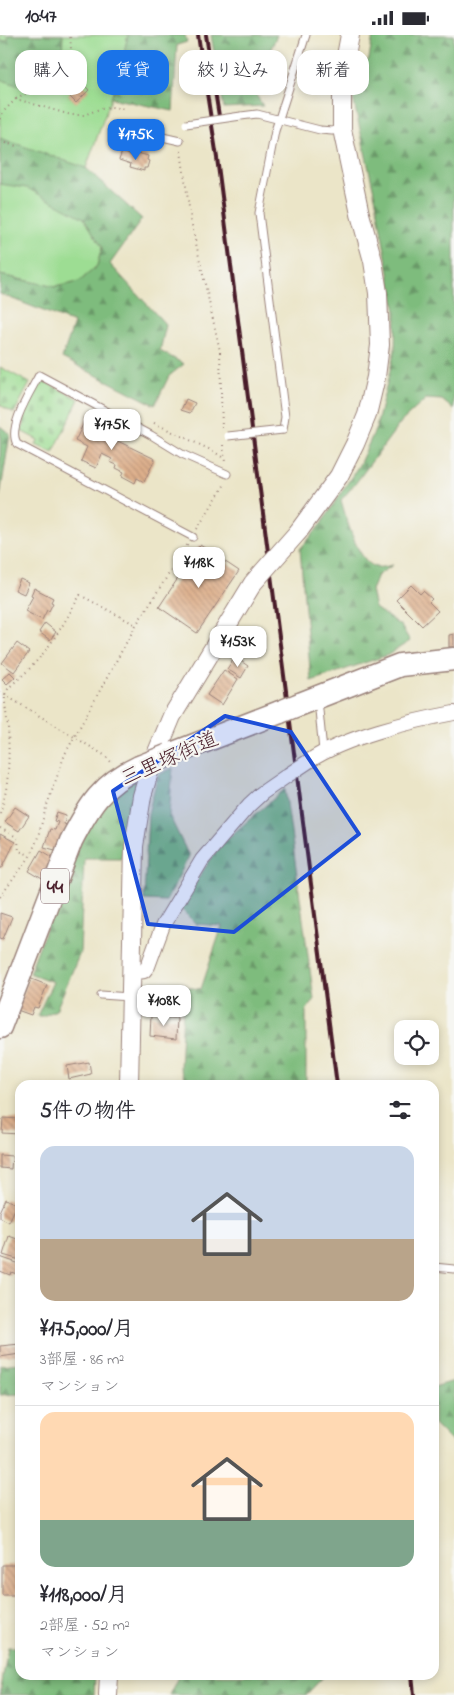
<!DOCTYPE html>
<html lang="ja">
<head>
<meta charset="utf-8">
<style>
  body { margin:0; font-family:"Indie Flower","Klee One",sans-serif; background:#f2f2f3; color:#2b2b33; height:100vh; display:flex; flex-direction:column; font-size:19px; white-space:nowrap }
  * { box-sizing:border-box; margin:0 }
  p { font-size:16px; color:#7c7c81 }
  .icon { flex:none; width:28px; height:28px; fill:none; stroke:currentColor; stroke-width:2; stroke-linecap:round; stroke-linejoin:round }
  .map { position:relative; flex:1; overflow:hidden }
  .sheet { position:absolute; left:15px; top:1045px; width:424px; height:600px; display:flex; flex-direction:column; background:#fff; border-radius:15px; box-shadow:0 2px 8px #0003 }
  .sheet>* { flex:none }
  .guide { position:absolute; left:15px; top:15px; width:425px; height:45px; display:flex; gap:10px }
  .buttons { position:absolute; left:394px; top:985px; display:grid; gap:10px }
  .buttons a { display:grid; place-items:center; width:45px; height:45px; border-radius:10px; background:#fff; box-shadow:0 2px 8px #0003; font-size:25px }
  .price { position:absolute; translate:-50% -42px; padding:0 11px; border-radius:10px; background:#fff; color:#222; font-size:16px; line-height:32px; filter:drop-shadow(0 1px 2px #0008) }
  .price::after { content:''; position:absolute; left:50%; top:30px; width:15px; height:11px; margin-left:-8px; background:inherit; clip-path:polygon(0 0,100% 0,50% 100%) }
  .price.active { background:#1a73e8; color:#fff }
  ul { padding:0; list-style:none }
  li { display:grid; align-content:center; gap:10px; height:265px; padding:0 25px }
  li+li { border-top:1px solid #e1e1e2 }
  li span { display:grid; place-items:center; height:155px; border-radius:15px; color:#555 }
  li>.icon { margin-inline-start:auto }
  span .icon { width:90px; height:90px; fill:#fffc; stroke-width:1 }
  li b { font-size:21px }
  h2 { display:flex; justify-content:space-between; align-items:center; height:60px; padding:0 25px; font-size:21px }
  .tag { padding:0 18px; border-radius:15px; background:#fff; box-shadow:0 2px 8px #0003; font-size:18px; line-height:45px }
  .tag.active { background:#1a73e8; color:#fff }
  .status { display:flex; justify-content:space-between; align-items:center; height:35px; padding:0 25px; background:#fff; direction:ltr }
  .status svg { height:14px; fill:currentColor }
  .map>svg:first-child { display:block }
  .grass { fill:#9ddd93; stroke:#747e5f }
  .forest { fill:url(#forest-firs); stroke:#646e54 }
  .cemetery { fill:url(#cemetery-stones); stroke:#747e5f }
  .building { fill:url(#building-back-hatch) }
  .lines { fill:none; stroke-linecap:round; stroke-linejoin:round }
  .service-casing { stroke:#9a827a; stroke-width:9 }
  .minor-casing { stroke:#9a827a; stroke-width:16 }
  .tertiary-casing { stroke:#9a827a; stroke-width:20 }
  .primary-casing { stroke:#9a827a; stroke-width:25 }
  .path { stroke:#9a827a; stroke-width:2; stroke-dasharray:1 4; stroke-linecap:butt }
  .service { stroke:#fff; stroke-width:7 }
  .minor { stroke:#fff; stroke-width:14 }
  .tertiary { stroke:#fff; stroke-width:18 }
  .primary { stroke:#fff; stroke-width:22 }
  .rail { stroke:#4a1f2b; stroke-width:4 }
  .service-bridge-casing { stroke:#9a827a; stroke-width:9; stroke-linecap:butt }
  .minor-bridge-casing { stroke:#9a827a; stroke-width:16; stroke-linecap:butt }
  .tertiary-bridge-casing { stroke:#9a827a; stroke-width:20; stroke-linecap:butt }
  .primary-bridge-casing { stroke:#9a827a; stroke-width:25; stroke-linecap:butt }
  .service-bridge { stroke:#fff; stroke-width:7 }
  .minor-bridge { stroke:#fff; stroke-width:14 }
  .tertiary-bridge { stroke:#fff; stroke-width:18 }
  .primary-bridge { stroke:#fff; stroke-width:22 }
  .marked { fill:#1d4ed8; fill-opacity:0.2; stroke:#1d4ed8; stroke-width:4; stroke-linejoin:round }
  .labels { text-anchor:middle; stroke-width:4.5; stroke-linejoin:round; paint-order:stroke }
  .shield { fill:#f6f6f2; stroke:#7e6067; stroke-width:1 }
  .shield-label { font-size:20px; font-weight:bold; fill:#4a1f2b }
  .street-label { font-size:21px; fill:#4a1f2b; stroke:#f6f6f2 }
</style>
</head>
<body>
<div class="status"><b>10:47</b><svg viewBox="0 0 49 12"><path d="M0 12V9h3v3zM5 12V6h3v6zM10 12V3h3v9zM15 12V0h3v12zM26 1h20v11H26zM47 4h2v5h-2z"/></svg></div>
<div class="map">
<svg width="454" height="1660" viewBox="0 0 454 1660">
  <defs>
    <pattern id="forest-firs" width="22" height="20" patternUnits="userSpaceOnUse" patternTransform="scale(1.25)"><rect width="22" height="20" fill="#7ebc7d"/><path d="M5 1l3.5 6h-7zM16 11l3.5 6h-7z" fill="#699867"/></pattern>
    <pattern id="cemetery-stones" width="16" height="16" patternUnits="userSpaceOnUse" patternTransform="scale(1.25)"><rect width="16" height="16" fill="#9ddd93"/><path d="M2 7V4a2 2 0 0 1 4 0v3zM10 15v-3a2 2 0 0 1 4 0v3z" fill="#89bd7f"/></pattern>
    <pattern id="building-back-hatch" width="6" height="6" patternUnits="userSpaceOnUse" patternTransform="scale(1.25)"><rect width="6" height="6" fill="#deb08c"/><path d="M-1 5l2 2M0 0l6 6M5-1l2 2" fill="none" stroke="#b68f73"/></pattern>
  </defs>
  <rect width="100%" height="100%" fill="#f6f6f2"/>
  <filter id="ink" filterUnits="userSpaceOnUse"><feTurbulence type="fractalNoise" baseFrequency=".02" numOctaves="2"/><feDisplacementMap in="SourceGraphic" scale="10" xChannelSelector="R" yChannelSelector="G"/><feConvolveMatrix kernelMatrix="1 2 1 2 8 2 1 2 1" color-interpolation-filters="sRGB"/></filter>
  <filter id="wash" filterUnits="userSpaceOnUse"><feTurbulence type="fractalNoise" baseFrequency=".0096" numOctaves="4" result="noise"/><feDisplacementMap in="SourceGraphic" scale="20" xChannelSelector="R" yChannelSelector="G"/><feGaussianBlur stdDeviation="1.12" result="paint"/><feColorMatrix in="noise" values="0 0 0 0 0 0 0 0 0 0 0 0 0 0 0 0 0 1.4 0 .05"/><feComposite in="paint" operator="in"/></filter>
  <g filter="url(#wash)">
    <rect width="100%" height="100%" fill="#ebe5c8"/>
    <path class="grass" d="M0,0h128l-10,44 -32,89 -2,50 18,29 -5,19 -18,16 -24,5 -55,-12z"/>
    <path class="forest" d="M8,0h55l-3,52 -30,3 -30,-11v-38l8,-1z
      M128,0h57l2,7 -10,3 -4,66 -62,-13 7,-19z
      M211,0h66l-15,34 -14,13 15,24 -39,2z
      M373,0h81v375l-12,-10 -16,-1 -25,23 -46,62 -14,16c5,17 16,62 35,67 5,1 12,-1 17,-2l-15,10 -7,15 4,18 26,18 9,15 -22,14 -77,26 -11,-132 20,-23 39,-61 17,-37 19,-78 1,-38 -20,-111 -27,-121 20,-21z
      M0,103l86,30 56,51 -32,45 56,61 -6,26 24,13 -15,12 -14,29 -93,-47 12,-35 -74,-29v-19l55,12 24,-5 18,-16 5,-19 -18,-29 -57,-30 -27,-4z
      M0,391l10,8 -10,62z
      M173,733l-4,47 20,41 -23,45 -22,-1 4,-86 10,-39z
      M137,744l-16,79h-37l-4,95 -24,57 -13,6h-6l16,-34 -24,-9 46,-120 15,-27 25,-32z
      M285,754l29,210 -8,12v74h-119l-7,-17 3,-59 -36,-1 2,-23 9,-1 43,5 21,-63 -26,-2 -17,-17 42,-63z
      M20,1328v31l-20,1v-30z
      M454,1346v63l-20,-20v-37z
      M8,1612h12v28h75l-1,20h-94z
      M179,1640h146l-19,20h-137z"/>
    <path class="cemetery" d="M0,332l30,16 -16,30 -14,-8z
      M41,345l38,19 -26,54 -17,-8 2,-5 -17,-9 4,-8 -4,-2z"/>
    <g id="blocks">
      <path class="building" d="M81,47l8,8 -13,13 -8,-8z
        M122,117l11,4 1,-4 14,4 -1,4 2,1 -2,7h-3v3l-14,-4 1,-3 -12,-4z
        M186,364l9,4 -5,10 -9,-3z
        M89,377l18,9 -6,12 54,26 -11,23 -7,-4 -2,5 -13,-7 2,-4 -8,-4 1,-3 -7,-3 2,-3 -10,-5 -6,14 -15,-7 6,-14 -12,-6z
        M200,510l39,26 -42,62 -38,-26z
        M20,544l9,4 -5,11 -9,-4z
        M411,550l9,9 3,-3 9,8 -3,3 9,9 -16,15 -26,-26z
        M34,553l19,10 -2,4 2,1 -4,8 -2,-1 -5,10 -17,-9 8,-15 -2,-1z
        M45,588l11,9 -6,8 -11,-8z
        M454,599v13h-5v-12z
        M17,608l12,9 -15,20 -12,-9z
        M235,622l13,9 -7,12 -14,-9z
        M224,635l14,9 -16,26 -15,-10z
        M10,637l5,5 -8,7 -5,-5z
        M15,772l14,9 -10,15 -14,-9z
        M57,777l9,3 -2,9 3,1 -6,18 -3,-1 -3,8 -11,-3 6,-18 5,1 3,-8 -4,-1z
        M0,799l15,8 -13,26h-2z
        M41,815l15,9 -12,21 -15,-9z
        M0,878l12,4 -9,22 -3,-1z
        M29,943l18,7 -9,23 -4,-1 -3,8 -14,-5z
        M151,981l26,2 -1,21 -26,-3z
        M89,1027l2,12 -22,5 -2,-13z
        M3,1083l17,1 -1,15 -17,-1z
        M0,1120l12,1 -1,13 -11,-1z
        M6,1164l11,5 -8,18 -9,-5v-5z
        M9,1201l11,4v20l-17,-5z
        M0,1222l20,7v11l-9,-3 -1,3 -10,-4z
        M20,1309v10l-20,3v-11z
        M2,1530h15v30h-15z"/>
    </g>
  </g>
  <g filter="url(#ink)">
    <use href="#blocks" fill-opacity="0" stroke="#9a827a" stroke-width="1"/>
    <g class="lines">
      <g class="service-casing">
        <path id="service" d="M241,81l16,-2 63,16 12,1 9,-2
          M123,93l57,13
          M283,395l2,-13 -26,-204 16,-82 31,-96
          M193,502l-176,-93c-10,-17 14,-53 22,-69l112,60 31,19 45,20
          M318,665l5,51
          M101,960l29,2
          M434,1232l20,2"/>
      </g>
      <g class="minor-casing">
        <path id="minor" d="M309,726c36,-24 102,-40 145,-48
          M131,938l13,-2 4,-5 15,-41 39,-65 47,-55 13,-12 26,-18"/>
      </g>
      <g class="tertiary-casing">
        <path id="tertiary" d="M298,497l41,-56 16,-32 12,-29 9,-38 4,-32 -2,-52 -5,-32 -13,-47 -18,-85v-52l8,-42
          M129,1050l5,-239 8,-50 8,-27 22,-53 81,-133 7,-8
          M108,1660l1,-20"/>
      </g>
      <g class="primary-casing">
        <path id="primary" d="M300,669l100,-39 54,-6
          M169,720l111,-43
          M0,992l71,-186c18,-35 31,-57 68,-74"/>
      </g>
      <path class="path" d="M16,64c19,-13 20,-4 38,-8 22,-4 17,-39 16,-56
        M0,84l3,-7 13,-13 55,16h13l13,-5 14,-3 15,2
        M0,107l17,4
        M181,116l10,70 29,130 2,79
        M154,388l59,28 12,8
        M223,410l2,17
        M197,494l28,-45
        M0,657l104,63 9,9
        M0,778c10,-27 9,-59 8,-87 -1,-7 -4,-26 -3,-31 2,-8 12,-14 18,-20 25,-23 41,-51 57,-80l56,30
        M0,793l15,8 3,4 1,11 11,4
        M0,862l29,-39 8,-18 9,-32 19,-54 71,-129 52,-81"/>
      <use href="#service" class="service"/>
      <use href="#minor" class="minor"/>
      <use href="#tertiary" class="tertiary"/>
      <use href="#primary" class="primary"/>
      <path class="rail" d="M198,0l19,123 120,927
        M206,0l13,81
        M412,1640l2,20"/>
      <g class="service-bridge-casing">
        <path id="service-bridge" d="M186,89l55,-8
          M228,401l55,-6"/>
      </g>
      <g class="minor-bridge-casing">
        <path id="minor-bridge" d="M288,740l21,-14"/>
      </g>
      <g class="tertiary-bridge-casing">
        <path id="tertiary-bridge" d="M260,540l38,-43"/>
      </g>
      <g class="primary-bridge-casing">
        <path id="primary-bridge" d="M280,677l20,-8
          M139,732l30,-12"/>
      </g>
      <use href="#service-bridge" class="service-bridge"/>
      <use href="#minor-bridge" class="minor-bridge"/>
      <use href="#tertiary-bridge" class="tertiary-bridge"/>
      <use href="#primary-bridge" class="primary-bridge"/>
    </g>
  </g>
  <path class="marked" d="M225,681l66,16 68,102 -125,98 -86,-8 -35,-133z"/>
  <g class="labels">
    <rect class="shield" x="41" y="833.5" width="28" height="35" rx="4"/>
    <g class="shield-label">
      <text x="55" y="858">44</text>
    </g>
    <g class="street-label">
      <text transform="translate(169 723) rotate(-24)" y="7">三里塚街道</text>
    </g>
  </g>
</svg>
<div class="buttons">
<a><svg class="icon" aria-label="locate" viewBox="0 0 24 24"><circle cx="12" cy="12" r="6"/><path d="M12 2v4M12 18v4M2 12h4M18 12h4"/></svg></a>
</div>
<b class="price active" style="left:136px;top:126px">¥175K</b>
<b class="price" style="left:112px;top:416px">¥175K</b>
<b class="price" style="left:199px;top:554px">¥118K</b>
<b class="price" style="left:238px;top:633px">¥153K</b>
<b class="price" style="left:164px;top:992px">¥108K</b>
<div class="guide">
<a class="tag">購入</a>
<a class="tag active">賃貸</a>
<a class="tag">絞り込み</a>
<a class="tag">新着</a>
</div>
<section class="sheet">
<h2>5件の物件<svg class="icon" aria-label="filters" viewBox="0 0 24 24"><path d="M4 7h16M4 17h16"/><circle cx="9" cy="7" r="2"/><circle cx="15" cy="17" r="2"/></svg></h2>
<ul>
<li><span style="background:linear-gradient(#c9d6e8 60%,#b9a48a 0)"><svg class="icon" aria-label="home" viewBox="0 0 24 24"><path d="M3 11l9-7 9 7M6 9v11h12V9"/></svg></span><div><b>¥175,000/月</b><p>3部屋 · 86 m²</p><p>マンション</p></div></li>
<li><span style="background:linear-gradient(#ffd9b3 70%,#7fa58c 0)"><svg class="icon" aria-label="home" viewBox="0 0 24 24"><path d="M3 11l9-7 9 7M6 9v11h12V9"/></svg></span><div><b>¥118,000/月</b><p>2部屋 · 52 m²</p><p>マンション</p></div></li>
</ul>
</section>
</div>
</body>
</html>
